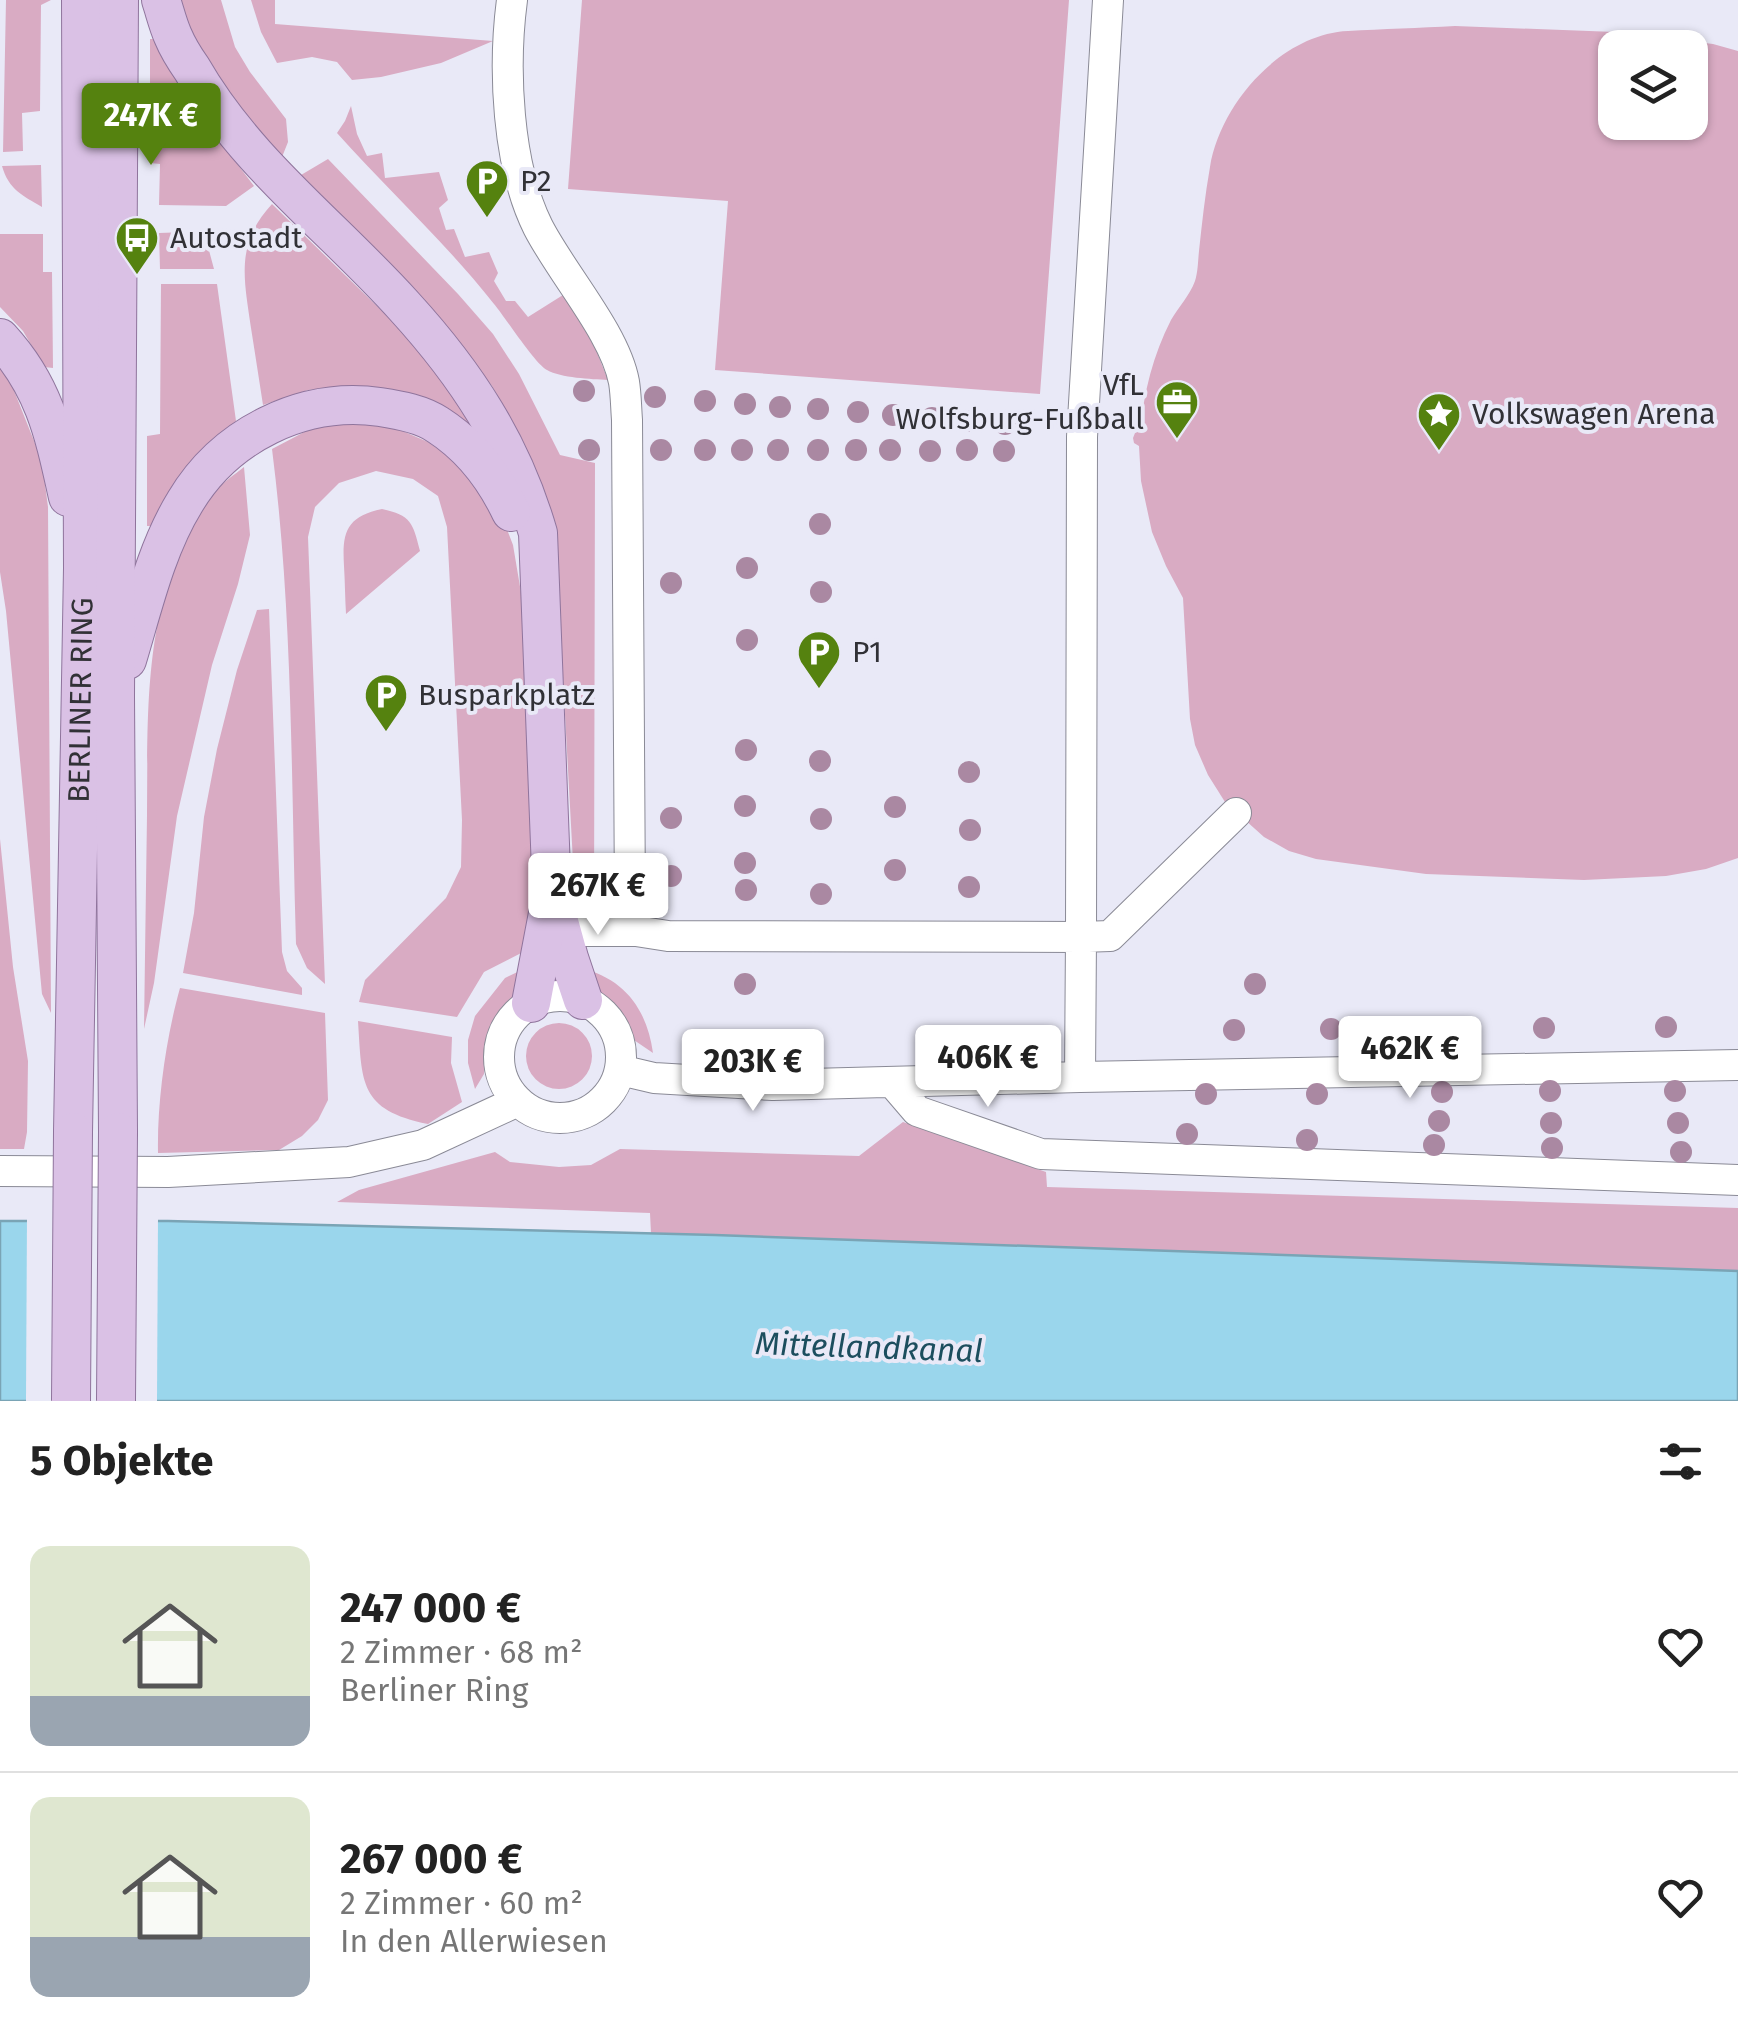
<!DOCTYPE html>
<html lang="de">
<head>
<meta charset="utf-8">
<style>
  body { margin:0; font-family:"Fira Sans",sans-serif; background:#f2f2f2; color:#222; height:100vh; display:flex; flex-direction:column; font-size:38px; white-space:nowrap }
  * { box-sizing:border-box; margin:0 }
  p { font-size:32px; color:#767676 }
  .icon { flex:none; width:55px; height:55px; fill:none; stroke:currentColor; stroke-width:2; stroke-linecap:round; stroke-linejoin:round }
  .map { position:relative; height:1401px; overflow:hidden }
  .drawer { display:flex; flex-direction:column; background:#fff; flex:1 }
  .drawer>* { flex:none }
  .fabs { position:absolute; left:1598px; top:30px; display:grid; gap:20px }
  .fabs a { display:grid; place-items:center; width:110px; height:110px; border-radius:20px; background:#fff; box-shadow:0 2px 8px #0004; font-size:50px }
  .price { position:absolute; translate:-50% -85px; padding:0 22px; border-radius:10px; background:#fff; color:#222; font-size:32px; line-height:65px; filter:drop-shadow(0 2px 5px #0008) }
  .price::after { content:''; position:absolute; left:50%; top:60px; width:30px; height:22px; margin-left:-15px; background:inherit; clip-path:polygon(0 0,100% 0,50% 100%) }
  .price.on { background:#55820f; color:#fff }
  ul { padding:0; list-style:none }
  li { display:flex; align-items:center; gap:30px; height:250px; padding:0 30px }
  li+li { border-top:2px solid #e0e0e0 }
  li span { display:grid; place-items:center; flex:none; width:280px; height:200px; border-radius:20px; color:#555 }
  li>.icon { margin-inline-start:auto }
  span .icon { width:120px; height:120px; fill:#fffc; stroke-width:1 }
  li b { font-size:42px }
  h2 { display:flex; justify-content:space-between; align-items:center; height:120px; padding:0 30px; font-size:42px }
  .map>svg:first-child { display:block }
  .green { fill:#d9abc3; fill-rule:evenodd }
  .water { fill:#9ad6ec; stroke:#7aa4b5; stroke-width:2.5 }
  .pier { fill:#e9e9f7 }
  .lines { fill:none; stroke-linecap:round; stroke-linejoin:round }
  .minor-casing { stroke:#8a8a96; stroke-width:32 }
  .major-casing { stroke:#8f749c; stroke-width:40 }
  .minor { stroke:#fff; stroke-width:30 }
  .major { stroke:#dac1e5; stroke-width:38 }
  .major-bridge-casing { stroke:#8f749c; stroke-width:40; stroke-linecap:butt }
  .major-bridge { stroke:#dac1e5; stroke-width:38 }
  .tree { fill:#aa88a2 }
  .labels { text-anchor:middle; stroke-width:8; stroke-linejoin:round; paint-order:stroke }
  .poi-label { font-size:30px; fill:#313136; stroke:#e9e9f7; text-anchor:start }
  .street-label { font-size:30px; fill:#313136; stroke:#e9e9f7 }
  .water-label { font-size:32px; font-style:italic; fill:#1c4e5e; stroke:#e9e9f7 }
</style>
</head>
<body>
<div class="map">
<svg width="1738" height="1401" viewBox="0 0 1738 1401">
  <rect width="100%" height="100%" fill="#e9e9f7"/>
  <path class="green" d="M6,0h45l-10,5 -1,106 -18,2 1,38 -20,1z
    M179,0h42l14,47 15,25 36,47 2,23 -6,15 -40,-39 -39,-53z
    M251,0h24v24l218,17 -52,22 -60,14 -29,3 -15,-18 -25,-5 -35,6 -16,-31z
    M582,0h487l-29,394 -325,-24 13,-169 -160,-12z
    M1455,26l160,6 98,12 25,7v807l-32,11 -40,7 -82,4 -158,-6 -110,-15 -27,-8 -25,-14 -39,-35 -17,-27 -13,-30 -5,-26 -7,-121 -17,-32 -14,-34 -11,-51 -2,-35 -5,-3 -1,-5 2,-5 5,-2c4,-39 13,-76 31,-111 7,-12 19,-25 24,-39 3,-9 3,-21 4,-30 3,-28 6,-56 11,-84 10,-63 71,-133 138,-136 34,-2 72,-3 107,-5zM1615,48h75v74h-75z
    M150,39h8l23,51 73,96 -28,20 -67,-1 1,-41 -10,-1z
    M351,106l6,28 10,22 15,-3 3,25 54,-6 9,28 -9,8 7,22 8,-1 11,28 24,-5 9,21 -4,8 12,20h9l13,16 35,-22 27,40 18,45c-17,-1 -47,-2 -61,-10 -12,-6 -42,-53 -53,-66 -48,-61 -105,-113 -157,-171l8,-12z
    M328,159l130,135 35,40 26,40 41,81 35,8 -1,454h-18l-21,-387 -13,-43 -22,-52 -28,-49 -35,-45 -156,-166z
    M41,165l1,42c-20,-12 -33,-17 -40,-41z
    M272,204l147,143 61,85 -85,-40 -45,-6 -42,4 -45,15c-4,-26 -8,-52 -12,-77 -7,-50 -16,-84 21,-124z
    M187,232l20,11 7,26h-54l-1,-36z
    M0,234h43v38h9l1,96 -9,-1 -21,-36 -23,-24z
    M161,284h56l19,137 -25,21 -54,84h-10v-90l13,-2z
    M0,368l13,20 29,73 6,46 3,506 -9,-19 -36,-383 -6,-39z
    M345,421l46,5 37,16 35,24 34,37 16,42 15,89 4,183 -3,132 -45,23 -27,45 -98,-15 6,-22 81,-82 15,-31 1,-47 -15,-293 -9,-31 -25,-17 -37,-8 -37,12 -24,24 -7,30 17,447 -18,-16 -11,-24c-5,-165 -3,-331 -24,-495l40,-21z
    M244,467l6,68 -12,49 -26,81 -35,151 -23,167 -10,46c1,-72 2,-143 3,-214 1,-113 -5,-229 68,-323 8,-10 19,-17 29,-25z
    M382,509c29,6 31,14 38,42l-74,63c-1,-16 -1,-32 -2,-48 -2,-34 2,-49 38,-57z
    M269,609l13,343 5,19 15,17v7l-119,-22 11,-60 10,-96 13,-68 20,-79 20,-60z
    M0,839l13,128 15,94 -1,71 -3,17h-24z
    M528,967l-15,34 -22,32 -4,15 -3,26 -9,15 -7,-26v-23l7,-24 30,-38z
    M580,968c44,10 67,41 73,85l-25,-17 -15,-27 -19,-18z
    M180,988l145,25 3,87 -10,20 -16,16 -23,14 -121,3c-1,-52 8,-115 22,-165z
    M358,1021l94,16 -1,26 11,39 -34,22c-69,-14 -66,-41 -70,-103z
    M526 1056a33 33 0 1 1 66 0a33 33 0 1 1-66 0Z
    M903,1122l143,50 1,15 691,21v63l-1087,-38 -1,-20 -313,-11 22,-12 136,-38 15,10 49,5 32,-2 29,-16 239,7z"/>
  <path class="water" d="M0,1221h168l547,14 1023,36v130h-1738z"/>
  <path class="pier" d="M27,1216h131l-1,185h-131z"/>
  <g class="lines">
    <g class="minor-casing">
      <path id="minor" d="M512,0c-9,68 -5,165 26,227 24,47 77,106 86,155 2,12 2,25 3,38l3,484 6,27 32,5 413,1 -1,140
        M1108,0l-26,437 -1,500 29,-1 126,-123
        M562,931h74
        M499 1057a61 61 0 1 1 122 0a61 61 0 1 1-122 0Z
        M620,1070l34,8 119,7 307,-8 658,-12
        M893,1083l24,28 124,43 697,26
        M0,1171l168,1 181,-10 74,-17 95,-44"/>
    </g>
    <g class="major-casing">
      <g id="major">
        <path d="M161,0c4,12 7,25 12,36 5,12 12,23 19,33 54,94 141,158 212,237 63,69 108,138 134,227l14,363 17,62 14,42"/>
        <path d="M0,338c45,49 54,96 68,159"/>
        <path d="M127,660c16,-53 29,-111 58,-158 40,-67 118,-106 195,-95 20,3 42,7 58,18 34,22 56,51 73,87"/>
        <path d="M531,1003l19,-100"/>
        <path id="s1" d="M73,1132l10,-564 -2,-568"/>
        <path d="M118,1132l-3,-435 4,-697"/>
      </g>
    </g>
    <use href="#minor" class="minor"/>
    <use href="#major" class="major"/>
    <g class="major-bridge-casing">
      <path id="major-bridge" d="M71,1401l2,-269
        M116,1401l2,-269"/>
    </g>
    <use href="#major-bridge" class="major-bridge"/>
  </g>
  <g class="tree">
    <circle cx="584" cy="391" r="11"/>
    <circle cx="655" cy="397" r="11"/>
    <circle cx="705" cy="401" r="11"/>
    <circle cx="745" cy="404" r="11"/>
    <circle cx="780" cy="407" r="11"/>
    <circle cx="818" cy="409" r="11"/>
    <circle cx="858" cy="412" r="11"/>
    <circle cx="893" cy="415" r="11"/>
    <circle cx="932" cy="418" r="11"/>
    <circle cx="967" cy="421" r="11"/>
    <circle cx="1005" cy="424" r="11"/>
    <circle cx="589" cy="450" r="11"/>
    <circle cx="661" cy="450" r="11"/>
    <circle cx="705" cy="450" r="11"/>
    <circle cx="742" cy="450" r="11"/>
    <circle cx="778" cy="450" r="11"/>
    <circle cx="818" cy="450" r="11"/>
    <circle cx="856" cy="450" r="11"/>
    <circle cx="890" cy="450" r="11"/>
    <circle cx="967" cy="450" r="11"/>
    <circle cx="930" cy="451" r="11"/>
    <circle cx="1004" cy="451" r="11"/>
    <circle cx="820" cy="524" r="11"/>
    <circle cx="747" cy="568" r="11"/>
    <circle cx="671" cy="583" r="11"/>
    <circle cx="821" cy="592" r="11"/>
    <circle cx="747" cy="640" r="11"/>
    <circle cx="820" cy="650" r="11"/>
    <circle cx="746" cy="750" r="11"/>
    <circle cx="820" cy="761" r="11"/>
    <circle cx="969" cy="772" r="11"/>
    <circle cx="745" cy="806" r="11"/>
    <circle cx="895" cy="807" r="11"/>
    <circle cx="671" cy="818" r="11"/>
    <circle cx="821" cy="819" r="11"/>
    <circle cx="970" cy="830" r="11"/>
    <circle cx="745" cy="863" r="11"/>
    <circle cx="895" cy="870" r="11"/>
    <circle cx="671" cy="876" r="11"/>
    <circle cx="969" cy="887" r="11"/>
    <circle cx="746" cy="890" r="11"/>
    <circle cx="821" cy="894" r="11"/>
    <circle cx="745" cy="984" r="11"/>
    <circle cx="1255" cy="984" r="11"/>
    <circle cx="1451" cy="1027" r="11"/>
    <circle cx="1666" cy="1027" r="11"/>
    <circle cx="1544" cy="1028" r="11"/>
    <circle cx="1331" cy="1029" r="11"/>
    <circle cx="1234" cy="1030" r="11"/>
    <circle cx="1550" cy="1091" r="11"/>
    <circle cx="1675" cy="1091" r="11"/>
    <circle cx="1442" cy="1092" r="11"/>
    <circle cx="1206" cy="1094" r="11"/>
    <circle cx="1317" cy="1094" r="11"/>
    <circle cx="1439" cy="1121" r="11"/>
    <circle cx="1551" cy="1123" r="11"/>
    <circle cx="1678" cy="1123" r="11"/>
    <circle cx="1187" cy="1134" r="11"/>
    <circle cx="1307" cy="1140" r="11"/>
    <circle cx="1434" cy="1145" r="11"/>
    <circle cx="1552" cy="1148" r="11"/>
    <circle cx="1681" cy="1152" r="11"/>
  </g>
  <defs>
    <g id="parking-pin" transform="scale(2.25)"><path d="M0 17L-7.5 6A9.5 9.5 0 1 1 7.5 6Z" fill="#55820f" stroke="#e9e9f7"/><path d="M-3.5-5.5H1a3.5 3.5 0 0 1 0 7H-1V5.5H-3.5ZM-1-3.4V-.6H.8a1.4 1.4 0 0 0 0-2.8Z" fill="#fff"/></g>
    <g id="bus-pin" transform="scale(2.25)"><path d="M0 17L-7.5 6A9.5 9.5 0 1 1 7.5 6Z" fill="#55820f" stroke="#e9e9f7"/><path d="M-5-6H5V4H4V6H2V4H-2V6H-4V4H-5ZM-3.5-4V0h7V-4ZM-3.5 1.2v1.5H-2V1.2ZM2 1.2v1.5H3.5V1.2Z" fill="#fff"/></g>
    <g id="office-pin" transform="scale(2.25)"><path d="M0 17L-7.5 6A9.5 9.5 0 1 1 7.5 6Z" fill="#55820f" stroke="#e9e9f7"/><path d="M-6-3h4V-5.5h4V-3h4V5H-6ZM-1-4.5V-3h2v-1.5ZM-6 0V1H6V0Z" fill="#fff"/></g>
    <g id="sight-pin" transform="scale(2.25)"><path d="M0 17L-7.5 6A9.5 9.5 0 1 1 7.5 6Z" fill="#55820f" stroke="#e9e9f7"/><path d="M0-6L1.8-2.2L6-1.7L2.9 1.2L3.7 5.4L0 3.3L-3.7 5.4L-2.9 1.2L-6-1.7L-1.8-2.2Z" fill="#fff"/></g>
  </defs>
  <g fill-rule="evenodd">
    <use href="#parking-pin" x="487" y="181"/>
    <use href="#bus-pin" x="137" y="238"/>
    <use href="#office-pin" x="1177" y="402"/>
    <use href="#sight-pin" x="1439" y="414"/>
    <use href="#parking-pin" x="819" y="652"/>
    <use href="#parking-pin" x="386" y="695"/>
  </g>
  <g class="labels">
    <g class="poi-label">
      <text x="520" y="191">P2</text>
      <text x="170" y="248">Autostadt</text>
      <text x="1144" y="395" text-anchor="end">VfL<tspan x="1144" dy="34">Wolfsburg-Fußball</tspan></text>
      <text x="1472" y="424">Volkswagen Arena</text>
      <text x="852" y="662">P1</text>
      <text x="418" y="705">Busparkplatz</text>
    </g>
    <g class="street-label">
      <text dy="10" stroke="none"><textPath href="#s1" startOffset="432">BERLINER RING</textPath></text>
    </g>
    <g class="water-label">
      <text transform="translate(869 1347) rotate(2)" y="11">Mittellandkanal</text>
    </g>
  </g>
</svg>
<div class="fabs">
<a><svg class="icon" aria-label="layers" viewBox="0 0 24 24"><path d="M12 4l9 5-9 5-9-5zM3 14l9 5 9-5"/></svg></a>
</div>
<b class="price on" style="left:151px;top:168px">247K €</b>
<b class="price" style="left:598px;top:938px">267K €</b>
<b class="price" style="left:1410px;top:1101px">462K €</b>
<b class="price" style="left:988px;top:1110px">406K €</b>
<b class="price" style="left:753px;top:1114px">203K €</b>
</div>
<section class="drawer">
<h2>5 Objekte<svg class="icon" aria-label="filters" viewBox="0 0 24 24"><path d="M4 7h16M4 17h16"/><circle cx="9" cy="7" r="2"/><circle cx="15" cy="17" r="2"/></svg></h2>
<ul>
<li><span style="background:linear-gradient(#dfe7d0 75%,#9aa5b1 0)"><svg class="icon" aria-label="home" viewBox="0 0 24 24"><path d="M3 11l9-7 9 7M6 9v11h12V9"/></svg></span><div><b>247 000 €</b><p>2 Zimmer · 68 m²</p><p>Berliner Ring</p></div><svg class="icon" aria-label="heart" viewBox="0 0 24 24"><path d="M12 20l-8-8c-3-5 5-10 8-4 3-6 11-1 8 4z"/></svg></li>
<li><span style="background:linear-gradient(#dfe7d0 70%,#9aa5b1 0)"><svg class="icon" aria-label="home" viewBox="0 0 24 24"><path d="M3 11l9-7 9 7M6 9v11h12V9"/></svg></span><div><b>267 000 €</b><p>2 Zimmer · 60 m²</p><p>In den Allerwiesen</p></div><svg class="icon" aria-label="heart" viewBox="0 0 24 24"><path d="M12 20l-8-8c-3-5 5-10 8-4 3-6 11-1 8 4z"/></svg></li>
</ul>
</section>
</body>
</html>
